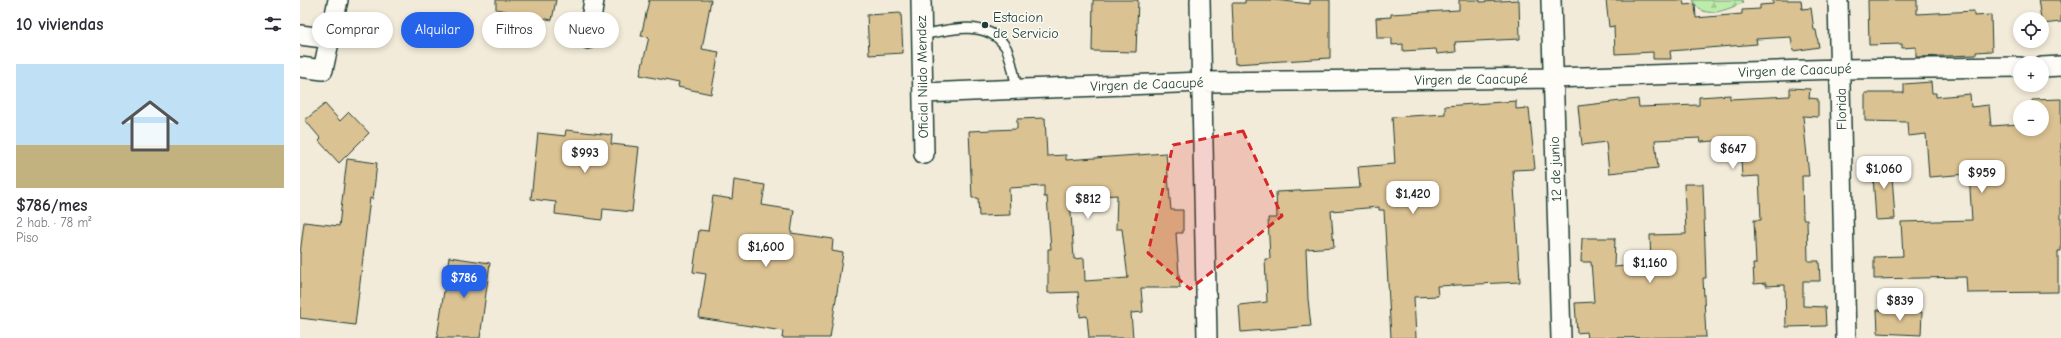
<!DOCTYPE html>
<html lang="es">
<head>
<meta charset="utf-8">
<style>
  body { margin:0; font-family:"Comic Neue",sans-serif; background:#f7f7f7; color:#2b2b33; height:100vh; display:flex; flex-direction:column; font-size:15px; white-space:nowrap }
  * { box-sizing:border-box; margin:0 }
  p { font-size:13px; color:#7c7c81 }
  .icon { flex:none; width:22px; height:22px; fill:none; stroke:currentColor; stroke-width:2; stroke-linecap:round; stroke-linejoin:round }
  .map { position:relative; flex:1; overflow:hidden }
  .sheet { display:flex; flex-direction:column; background:#fff; width:300px }
  .sheet>* { flex:none }
  .guide { position:absolute; left:12px; top:12px; width:380px; height:36px; display:flex; gap:8px }
  .buttons { position:absolute; left:1713px; top:12px; display:grid; gap:8px }
  .buttons a { display:grid; place-items:center; width:36px; height:36px; border-radius:50%; background:#fff; box-shadow:0 2px 6px #0003; font-size:20px }
  .price { position:absolute; translate:-50% -34px; padding:0 9px; border-radius:8px; background:#fff; color:#222; font-size:13px; line-height:26px; filter:drop-shadow(0 1px 2px #0008) }
  .price::after { content:''; position:absolute; left:50%; top:24px; width:12px; height:9px; margin-left:-6px; background:inherit; clip-path:polygon(0 0,100% 0,50% 100%) }
  .price.active { background:#2563eb; color:#fff }
  ul { padding:0; list-style:none }
  li { display:grid; align-content:center; gap:8px; height:212px; padding:0 16px }
  li+li { border-top:1px solid #e1e1e2 }
  li span { display:grid; place-items:center; height:124px; border-radius:0px; color:#555 }
  li>.icon { margin-inline-start:auto }
  span .icon { width:72px; height:72px; fill:#fffc; stroke-width:1 }
  li b { font-size:17px }
  h2 { display:flex; justify-content:space-between; align-items:center; height:48px; padding:0 16px; font-size:17px }
  .tag { padding:0 14px; border-radius:18px; background:#fff; box-shadow:0 2px 6px #0003; font-size:14px; line-height:36px }
  .tag.active { background:#2563eb; color:#fff }
  main { display:flex; flex:1; min-height:0 }
  .map>svg:first-child { display:block }
  .forest { fill:url(#forest-firs); stroke:#6e946f }
  .building { fill:#dbc292; stroke:#1f3d34; fill-rule:evenodd }
  .lines { fill:none; stroke-linecap:round; stroke-linejoin:round }
  .lane-casing { stroke:#1f3d34; stroke-width:12 }
  .street-casing { stroke:#1f3d34; stroke-width:22 }
  .lane { stroke:#fdfcf7; stroke-width:9 }
  .street { stroke:#fdfcf7; stroke-width:19 }
  .marked { fill:#d62828; fill-opacity:0.2; stroke:#d62828; stroke-width:3; stroke-dasharray:8 5; stroke-linejoin:round }
  .poi-dot { fill:#1f3d34; stroke:#fdfcf7; stroke-width:1.5 }
  .labels { text-anchor:middle; stroke-width:3; stroke-linejoin:round; paint-order:stroke }
  .poi-label { font-size:14px; fill:#1f3d34; stroke:#fdfcf7; text-anchor:start }
  .street-label { font-size:14px; fill:#1f3d34; stroke:#fdfcf7 }
</style>
</head>
<body>
<main>
<section class="sheet">
<h2>10 viviendas<svg class="icon" aria-label="filters" viewBox="0 0 24 24"><path d="M4 7h16M4 17h16"/><circle cx="9" cy="7" r="2"/><circle cx="15" cy="17" r="2"/></svg></h2>
<ul>
<li><span style="background:linear-gradient(#bfe0f5 65%,#c2b280 0)"><svg class="icon" aria-label="home" viewBox="0 0 24 24"><path d="M3 11l9-7 9 7M6 9v11h12V9"/></svg></span><div><b>$786/mes</b><p>2 hab. · 78 m²</p><p>Piso</p></div></li>
</ul>
</section>
<div class="map">
<svg width="1761" height="338" viewBox="0 0 1761 338">
  <defs>
    <pattern id="forest-firs" width="22" height="20" patternUnits="userSpaceOnUse"><rect width="22" height="20" fill="#bdecaa"/><path d="M5 1l3.5 6h-7zM16 11l3.5 6h-7z" fill="#a2cb93"/></pattern>
  </defs>
  <rect width="100%" height="100%" fill="#f3ebd9"/>
  <filter id="ink" filterUnits="userSpaceOnUse"><feTurbulence type="fractalNoise" baseFrequency=".025" numOctaves="2"/><feDisplacementMap in="SourceGraphic" scale="8" xChannelSelector="R" yChannelSelector="G"/><feConvolveMatrix kernelMatrix="1 2 1 2 8 2 1 2 1" color-interpolation-filters="sRGB"/></filter>
  <g filter="url(#ink)">
    <path class="forest" d="M1393,0h49l1,3c-16,6 -41,19 -50,-3z"/>
    <path class="building" d="M196,0h60l-4,20 -56,-11z
      M349,0h62l-9,49 17,3 -8,42 -33,-7 1,-4 -39,-8 9,-38 -8,-1z
      M793,0h45l-2,52 -44,-1z
      M945,0h30l35,4v-4h20v58l-95,6 -3,-61h13z
      M1159,0h21v2l39,-2 1,39 -65,3 1,10 -19,2 -1,-5 -33,2v-7l-11,1v-7h-15l-1,-20 15,-1v-3l68,-4z
      M1306,0h77l1,5 11,-1 1,14 46,-4v-4l18,-1v-4l13,-1v-4h28l1,9 9,-1 3,22h2l3,17 -26,4 -2,-14 -35,2 1,5 -87,7 1,8h-18v-7l-38,2 -1,-28 -5,1z
      M1568,0h49v14l57,-3v5l17,-1 1,36 -16,1v3l-60,2v-10l-14,1v-4l-33,1z
      M1738,0h23v22l-19,2z
      M601,13l2,40 -34,2 -2,-40z
      M1631,82l1,11h4v4l34,-3 1,13 18,-2 2,21 29,-2v5h22v-22h-10v-7l29,-1v152h-3v41l-91,1 -1,-16 -92,2v-22l29,-1 -2,-34 71,-2 -3,-46 -40,3 -3,-43 -18,2 -1,-14 -42,-1v-28h39v-9z
      M1490,88l20,1 -1,9 9,1v18l-15,-1 6,60h-7l1,43h4l1,42h11l1,20h-17v25l22,1 1,19 -40,1 -1,-42 -19,1v-3l-12,1 -1,-20h3l-2,-44h7l-2,-44 -17,1 -2,-38 -39,3 -1,-4 -45,2 3,28 -49,5 -3,-31 -24,3 -4,-39 60,-7 1,8 60,-2v-8l31,-2v4l60,-3z
      M1216,101v8l13,-1 6,61 -22,1 7,112 -83,4 1,10 -24,1 2,41h-25l-7,-128h-5v-3l-48,4 3,36 -28,2 2,50 3,27 -70,6 -2,-27 28,-3 -2,-43h5l-2,-41h9l-1,-26 84,-4 -2,-21 37,-3 -3,-47 53,-3v-8z
      M25,104l15,17 9,-9 20,21 -30,30 -20,-22 2,-2 -16,-19z
      M745,118l2,38 19,-1v5l100,-7 5,57h12v23h-7l4,55h-39l2,24 -12,1 2,25h-44l-2,-22 -7,1 -2,-25 -30,1v-44h3l-4,-52h-3v-11l-35,2 1,27 -31,1 -1,-18h-6l-3,-67 48,-2v-10zM817,195l-1,34h6l6,49 -43,3 -1,-23 -10,1 -4,-61z
      M266,130l46,5 -1,9 28,3 -7,65 -29,-3 -1,11 -47,-6 1,-12 -25,-3 7,-66 27,3z
      M47,159l30,4 -4,36 -3,-1 -15,127 -55,-7v-64l4,-32 35,4z
      M1591,160l4,59 -19,1 -4,-59z
      M434,180l31,5 -3,20 32,5 -3,23 42,6 -1,12 11,2 -13,85h-48l1,-7 -84,-13 7,-44 -13,-2 6,-42 9,1 5,-35 19,3z
      M1384,184h19l3,94h-3l3,59 -119,1 -1,-6 -9,1 -2,-30 19,-1 -3,-40h-10l1,-24h33l-1,29 37,-3 -1,-29 36,-1z
      M149,257l41,6 -10,75h-43z
      M1577,310l45,2 -1,23 -43,-2z"/>
    <g class="lines">
      <g class="lane-casing">
        <path id="lane" d="M622,35c27,-6 65,-16 83,11 6,8 9,31 12,42"/>
      </g>
      <g class="street-casing">
        <path id="street" d="M621,0l3,154
          M900,0l7,338
          M1251,0l10,338
          M1538,0l8,338
          M0,35l31,4
          M288,39l6,-39
          M0,67l23,3 15,-70
          M1742,67l19,-1
          M623,93l279,-11 350,-4 288,-9 180,-2"/>
      </g>
      <use href="#lane" class="lane"/>
      <use href="#street" class="street"/>
    </g>
  </g>
  <path class="marked" d="M943,131l39,85 -92,73 -42,-36 25,-108z"/>
  <circle class="poi-dot" cx="685" cy="25" r="4"/>
  <g class="labels">
    <g class="poi-label">
      <text x="693" y="22">Estacion<tspan x="693" dy="16">de Servicio</tspan></text>
    </g>
    <g class="street-label">
      <text transform="translate(1495 70) rotate(-2)" y="5">Virgen de Caacupé</text>
      <text transform="translate(622 77) rotate(-91)" y="5">Oficial Nildo Mendez</text>
      <text transform="translate(1171 79) rotate(-1)" y="5">Virgen de Caacupé</text>
      <text transform="translate(847 84) rotate(-2)" y="5">Virgen de Caacupé</text>
      <text transform="translate(1541 109) rotate(-91)" y="5">Florida</text>
      <text transform="translate(1255 169) rotate(-92)" y="5">12 de junio</text>
    </g>
  </g>
</svg>
<div class="buttons">
<a><svg class="icon" aria-label="locate" viewBox="0 0 24 24"><circle cx="12" cy="12" r="6"/><path d="M12 2v4M12 18v4M2 12h4M18 12h4"/></svg></a>
<a>+</a>
<a>−</a>
</div>
<b class="price" style="left:1433px;top:170px">$647</b>
<b class="price" style="left:285px;top:174px">$993</b>
<b class="price" style="left:1584px;top:190px">$1,060</b>
<b class="price" style="left:1682px;top:194px">$959</b>
<b class="price" style="left:1113px;top:215px">$1,420</b>
<b class="price" style="left:788px;top:220px">$812</b>
<b class="price" style="left:466px;top:268px">$1,600</b>
<b class="price" style="left:1350px;top:284px">$1,160</b>
<b class="price active" style="left:164px;top:299px">$786</b>
<b class="price" style="left:1600px;top:322px">$839</b>
<div class="guide">
<a class="tag">Comprar</a>
<a class="tag active">Alquilar</a>
<a class="tag">Filtros</a>
<a class="tag">Nuevo</a>
</div>
</div>
</main>
</body>
</html>
